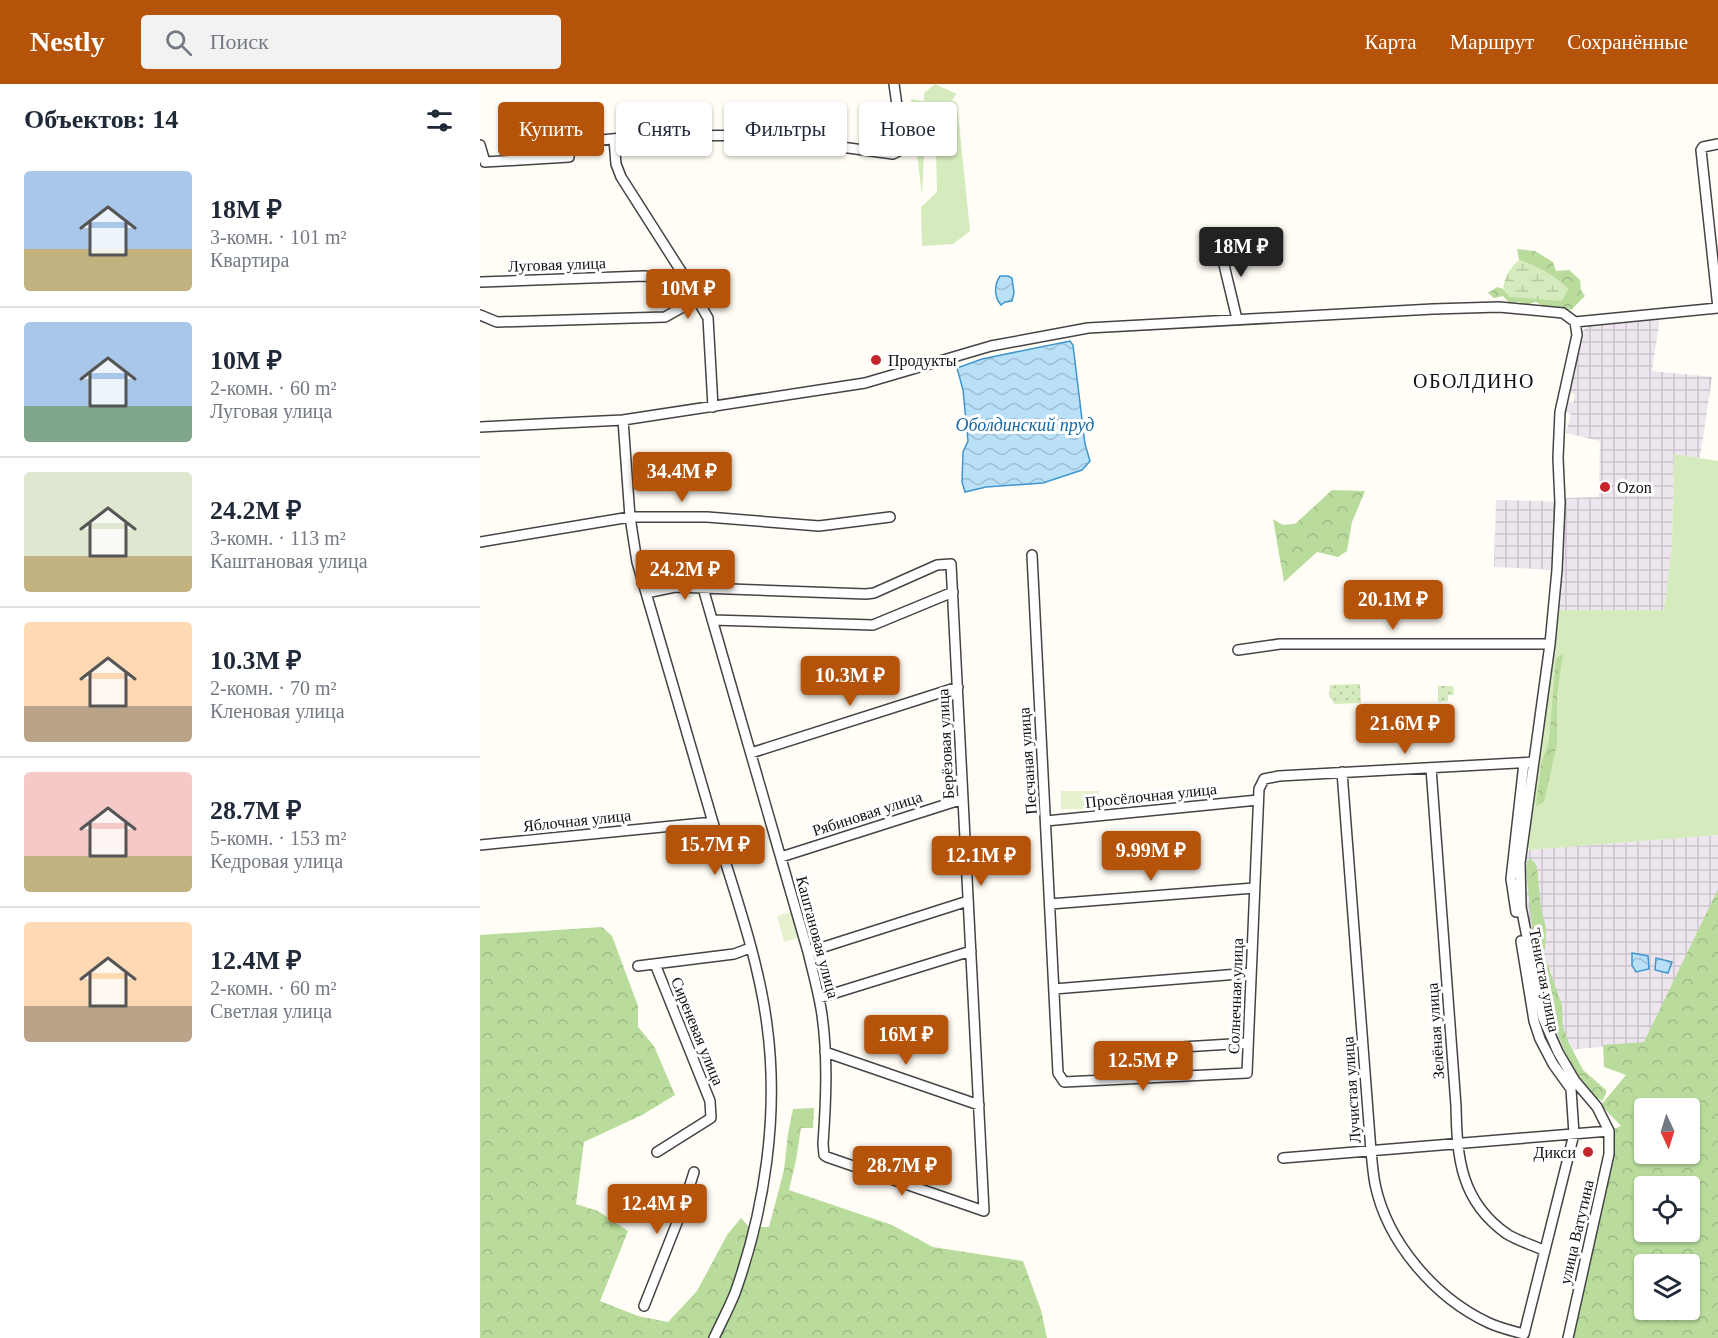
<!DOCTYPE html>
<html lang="ru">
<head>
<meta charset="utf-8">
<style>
  body { margin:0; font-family:Georgia,serif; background:#f2f2f3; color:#1f2937; height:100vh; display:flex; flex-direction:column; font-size:22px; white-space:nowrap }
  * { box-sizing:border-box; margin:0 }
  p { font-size:20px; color:#747a83 }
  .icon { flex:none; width:33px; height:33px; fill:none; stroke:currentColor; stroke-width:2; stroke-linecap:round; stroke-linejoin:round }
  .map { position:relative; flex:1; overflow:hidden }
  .sheet { display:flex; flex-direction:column; background:#fff; width:480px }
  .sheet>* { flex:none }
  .guide { position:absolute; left:18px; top:18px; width:570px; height:54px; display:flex; gap:12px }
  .needle { width:39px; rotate:176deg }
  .fabs { position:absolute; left:1154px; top:1014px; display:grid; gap:12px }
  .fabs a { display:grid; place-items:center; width:66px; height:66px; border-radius:6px; background:#fff; box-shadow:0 2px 4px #0004; font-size:30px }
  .price { position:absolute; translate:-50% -51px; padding:0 14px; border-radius:6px; background:#b45309; color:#fff; font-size:20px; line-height:39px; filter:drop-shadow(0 2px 3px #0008) }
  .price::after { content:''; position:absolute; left:50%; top:36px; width:18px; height:14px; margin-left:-9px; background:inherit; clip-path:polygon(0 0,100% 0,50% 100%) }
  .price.active { background:#222; color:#fff }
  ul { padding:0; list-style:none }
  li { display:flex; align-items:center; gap:18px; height:150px; padding:0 24px }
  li+li { border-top:2px solid #e0e1e3 }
  li span { display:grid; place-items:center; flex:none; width:168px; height:120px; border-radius:6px; color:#555 }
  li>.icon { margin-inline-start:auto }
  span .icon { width:72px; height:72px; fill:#fffc; stroke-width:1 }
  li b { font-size:26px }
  h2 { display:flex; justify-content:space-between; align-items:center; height:72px; padding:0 24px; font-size:26px }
  .tag { padding:0 21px; border-radius:6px; background:#fff; box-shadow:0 2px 4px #0004; font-size:21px; line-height:54px }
  .tag.active { background:#b45309; color:#fff }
  header { display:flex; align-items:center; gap:36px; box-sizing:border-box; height:84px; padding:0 30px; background:#b45309; color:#fff }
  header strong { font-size:28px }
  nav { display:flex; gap:33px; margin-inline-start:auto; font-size:21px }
  .search { width:420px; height:54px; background:#f2f2f3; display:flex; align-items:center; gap:15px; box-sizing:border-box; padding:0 21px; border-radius:6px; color:#747a83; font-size:22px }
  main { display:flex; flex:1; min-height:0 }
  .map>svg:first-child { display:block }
  .industrial { fill:url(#industrial-grid) }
  .grass { fill:#d5ebbd }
  .forest { fill:url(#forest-crowns); fill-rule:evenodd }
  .wetland { fill:url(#wetland-marsh) }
  .park { fill:url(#park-dots) }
  .pitch { fill:#e6f2cf }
  .water { fill:url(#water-waves); stroke:#3f96cf; stroke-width:1.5 }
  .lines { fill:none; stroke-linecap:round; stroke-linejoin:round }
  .minor-casing { stroke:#444; stroke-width:12 }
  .minor { stroke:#fff; stroke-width:9 }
  .poi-dot { fill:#c4262e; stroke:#fff; stroke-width:2 }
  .labels { text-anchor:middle; stroke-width:6; stroke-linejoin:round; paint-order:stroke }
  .street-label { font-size:16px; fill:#111; stroke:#fff }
  .poi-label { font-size:16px; fill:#111; stroke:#fff; text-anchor:start }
  .water-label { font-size:18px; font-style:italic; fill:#1768a6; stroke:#fff }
  .quarter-label { font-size:20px; letter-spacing:1.5px; fill:#111; stroke:#fff }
</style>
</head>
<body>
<header>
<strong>Nestly</strong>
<div class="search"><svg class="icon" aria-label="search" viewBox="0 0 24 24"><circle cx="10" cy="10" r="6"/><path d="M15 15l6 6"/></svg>Поиск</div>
<nav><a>Карта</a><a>Маршрут</a><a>Сохранённые</a></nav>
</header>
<main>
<section class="sheet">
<h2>Объектов: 14<svg class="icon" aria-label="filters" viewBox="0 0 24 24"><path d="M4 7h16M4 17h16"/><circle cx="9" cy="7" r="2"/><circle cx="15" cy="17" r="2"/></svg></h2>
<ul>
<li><span style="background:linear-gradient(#a9c7e8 65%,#c2b280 0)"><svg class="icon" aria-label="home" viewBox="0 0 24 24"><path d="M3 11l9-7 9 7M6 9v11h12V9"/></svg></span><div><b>18M ₽</b><p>3-комн. · 101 m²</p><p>Квартира</p></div></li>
<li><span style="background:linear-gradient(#a9c7e8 70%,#7fa58c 0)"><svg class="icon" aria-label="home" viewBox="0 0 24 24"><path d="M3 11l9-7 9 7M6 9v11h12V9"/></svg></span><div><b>10M ₽</b><p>2-комн. · 60 m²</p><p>Луговая улица</p></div></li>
<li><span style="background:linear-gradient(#dfe7d0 70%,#c2b280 0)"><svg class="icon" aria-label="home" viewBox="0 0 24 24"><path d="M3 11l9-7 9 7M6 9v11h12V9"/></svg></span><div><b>24.2M ₽</b><p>3-комн. · 113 m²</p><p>Каштановая улица</p></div></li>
<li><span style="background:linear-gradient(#ffd9b3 70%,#b9a48a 0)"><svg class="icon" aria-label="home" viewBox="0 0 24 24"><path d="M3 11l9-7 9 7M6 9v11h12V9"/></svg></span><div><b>10.3M ₽</b><p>2-комн. · 70 m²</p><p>Кленовая улица</p></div></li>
<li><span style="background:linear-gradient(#f6c9c9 70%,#c2b280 0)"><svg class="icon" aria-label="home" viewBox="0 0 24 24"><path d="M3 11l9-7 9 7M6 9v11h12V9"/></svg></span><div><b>28.7M ₽</b><p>5-комн. · 153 m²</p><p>Кедровая улица</p></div></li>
<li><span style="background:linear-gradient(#ffd9b3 70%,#b9a48a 0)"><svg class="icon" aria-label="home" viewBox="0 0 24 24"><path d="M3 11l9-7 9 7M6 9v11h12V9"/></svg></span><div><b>12.4M ₽</b><p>2-комн. · 60 m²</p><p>Светлая улица</p></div></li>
</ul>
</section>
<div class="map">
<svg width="1238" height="1254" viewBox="0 0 1238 1254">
  <defs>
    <pattern id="industrial-grid" width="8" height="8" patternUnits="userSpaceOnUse" patternTransform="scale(1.5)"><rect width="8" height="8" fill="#eee6ef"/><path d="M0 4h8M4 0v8" fill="none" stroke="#cbc4cc"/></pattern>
    <pattern id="forest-crowns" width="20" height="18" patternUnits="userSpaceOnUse" patternTransform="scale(1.5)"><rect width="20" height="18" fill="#b9dc9c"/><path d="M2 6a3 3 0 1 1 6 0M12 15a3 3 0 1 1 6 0" fill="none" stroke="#9ebc85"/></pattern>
    <pattern id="wetland-marsh" width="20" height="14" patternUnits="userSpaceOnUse" patternTransform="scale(1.5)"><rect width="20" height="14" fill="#d5ebbd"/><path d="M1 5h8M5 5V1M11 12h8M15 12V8" fill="none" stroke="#b6c8a1"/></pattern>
    <pattern id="park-dots" width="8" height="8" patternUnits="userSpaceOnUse" patternTransform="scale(1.5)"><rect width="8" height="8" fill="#d5ebbd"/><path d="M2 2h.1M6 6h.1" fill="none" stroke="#b6c8a1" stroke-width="1.8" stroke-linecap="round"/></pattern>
    <pattern id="water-waves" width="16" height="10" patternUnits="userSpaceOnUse" patternTransform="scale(1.5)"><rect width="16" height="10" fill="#b9e0f7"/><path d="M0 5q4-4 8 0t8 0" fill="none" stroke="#9ebfd3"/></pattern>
  </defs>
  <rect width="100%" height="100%" fill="#fffdf5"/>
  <path class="industrial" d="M1180,233l-8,54 60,6 -12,81 -26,-4 -2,91 -7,65h-106l6,-112 34,-1 1,-56 -34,-8 5,-19 -6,-2 2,-10 6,1 2,-8 -5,-3 11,-60 10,-8z
    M1016,416l47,1 17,2 -3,67 -63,-3z
    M1238,751v56l-69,151 -89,9 -14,-35 -22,-110 -2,-44 7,-12z"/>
  <path class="grass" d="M455,0l22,10 -5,6 5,3 13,128 -17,13 -31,2 -1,-39 16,-15 -1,-42 -12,4 -2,41 -5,-41 -7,-3 -3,-42 5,-10 12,2v-8z
    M1194,370l44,7v374l-189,15 -2,-11 32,-229h105l8,-65z"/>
  <path class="forest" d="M1037,165l18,2 18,11 3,9 13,-1 11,10 1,10 4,6 -14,14 -14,-3 -8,2 -13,-7 -10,3 -7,-3 -10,1 -6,-7 -9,2 -6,-5 9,-6 6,2 7,8 58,-8c-14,-14 -30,-22 -49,-29z
    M852,406l33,1 -13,31 -5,29 -9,6 -21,-5 -33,30 -11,-63 10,6 12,-1z
    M1083,570l-6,40v50l-13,58 -8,4 5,-42 8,-23 7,-83z
    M1050,774l6,6 1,4 4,39 5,21 -1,22 -7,-1 -5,-13 -7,-67 1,-7z
    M1238,805v449h-150l41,-184v-23l12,-5 -20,-21 25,-30 -22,-8 -1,-22 41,-3zM1164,1024h45v46h-45zM1164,1102h45v46h-45zM1164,1180h45v46h-45z
    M122,843l10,9 26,70v21l16,19 21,49 -33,20 -58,27 -8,62 22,7 30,20 -28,70 38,15 30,6 29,-31 30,-56 14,-17 8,9h20l15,-57 4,-36 5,-25 21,-1 -1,20h-12l-5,32 -7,30 103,35 41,22 90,14 18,49 6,28h-567v-403z
    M1061,874l5,2 16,45 1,22 6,16 14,27 23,20v4l-4,7 -6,-4 -18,-22 -13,-23 -14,-37 -2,-25 -6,-19z"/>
  <path class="wetland" d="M1039,176c19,7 35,15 49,29l-6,12 -52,-4 -7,-8c2,-13 6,-20 16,-29z"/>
  <path class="park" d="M880,600l1,19 -27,1 -2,-4 -3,-3 1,-12z
    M958,602h15l1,9h-6v6l-10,1z"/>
  <path class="pitch" d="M581,707h38v18h-38z
    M311,828l7,26 -14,4 -7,-26z"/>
  <path class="water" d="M520,192h8l4,2 2,15 -2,8 -7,1 -4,3c-7,-8 -7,-20 -1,-29z
    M590,257l3,4 12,99 5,17 -8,9 -39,13 -57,4 -21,5 -3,-10 1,-30 5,-11 -5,-51 -6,-22 25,-9z
    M1152,869l16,3 1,13 -13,3 -4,-7z
    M1176,874l16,4 -4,11 -13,-3z"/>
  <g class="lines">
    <g class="minor-casing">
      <path id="minor" d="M1238,60l-15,3 -2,3 17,158
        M0,61l5,17 84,-5 1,-14 73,-7 158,-1 3,7 89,12 10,-5 -9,-65
        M739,160l18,75
        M1,198l163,-6 25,2 18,20 10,1 11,19 5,89
        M0,231l17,7 168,-5 32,-18 -11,-20 -65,-102 -5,-13 -2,-25
        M1095,238l143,-14
        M143,336l7,97 7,45c25,85 50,171 75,257 20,67 46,136 55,206 12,89 -2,184 -32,268 -6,15 -14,30 -21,45
        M0,343l143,-7 242,-37 126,-37 97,-18 345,-19 66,-2 64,6 12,9 2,13 -17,77 -2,46 2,45 -3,67 -7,74 -30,219 1,44 22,111 15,34 17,29 22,26 12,24v23l-41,184
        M0,458l150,-25h77l112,9 71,-9
        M552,471l26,518 6,9 183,-9 12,-284 5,-10 15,-3 255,-14
        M166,509l29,-6 191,7 8,-1 63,-28 14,-1 33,647 -157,-54 -3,-2 -1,-11c3,-43 5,-86 -1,-129 -3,-21 -9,-42 -14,-63l-105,-364
        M232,536l161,5 80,-33
        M758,566l42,-6h270
        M271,669l207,-66
        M951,684l25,338c1,51 4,95 51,128 11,7 26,11 38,17
        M862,688l29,379c1,11 2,22 4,33 12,58 60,114 114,139 11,5 23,8 35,11l50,-200 -3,-45 -18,-25 -13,-25 -6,-18 -13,-80
        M566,737l212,-21
        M0,761l233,-23
        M301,773l182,-58
        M570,820l204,-16
        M1036,828l-5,-33 13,-116
        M328,868l160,-51
        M175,880l55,137 1,17 -54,34
        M158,882l96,-12 16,-6
        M574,905l197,-16
        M339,914l152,-47
        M345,968l154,53
        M622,996l-2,-28 148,-9
        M803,1074l326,-27
        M164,1222l38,-96 12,-38"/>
    </g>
    <use href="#minor" class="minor"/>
  </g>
  <g class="poi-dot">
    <circle cx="396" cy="276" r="6"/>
    <circle cx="1125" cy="403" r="6"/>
    <circle cx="1108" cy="1068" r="6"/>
  </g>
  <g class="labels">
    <g class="street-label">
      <text transform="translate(77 180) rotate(-2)" y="6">Луговая улица</text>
      <text transform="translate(465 660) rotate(-93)" y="6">Берёзовая улица</text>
      <text transform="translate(547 677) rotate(-94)" y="6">Песчаная улица</text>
      <text transform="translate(671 711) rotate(-6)" y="6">Просёлочная улица</text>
      <text transform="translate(387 729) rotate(-18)" y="6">Рябиновая улица</text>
      <text transform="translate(97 736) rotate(-6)" y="6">Яблочная улица</text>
      <text transform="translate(338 853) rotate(75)" y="6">Каштановая улица</text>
      <text transform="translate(1065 896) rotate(79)" y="6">Тенистая улица</text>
      <text transform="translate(755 912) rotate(-88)" y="6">Солнечная улица</text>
      <text transform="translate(218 947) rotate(68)" y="6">Сиреневая улица</text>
      <text transform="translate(955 947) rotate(-94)" y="6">Зелёная улица</text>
      <text transform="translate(871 1006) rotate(-94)" y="6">Лучистая улица</text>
      <text transform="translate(1096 1148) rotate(-77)" y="6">улица Ватутина</text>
    </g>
    <g class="poi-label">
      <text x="408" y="282">Продукты</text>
      <text x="1137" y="409">Ozon</text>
      <text x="1096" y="1074" text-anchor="end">Дикси</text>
    </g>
    <g class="water-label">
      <text x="545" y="347">Оболдинский пруд</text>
    </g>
    <g class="quarter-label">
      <text x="994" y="304">ОБОЛДИНО</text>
    </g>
  </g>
</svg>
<div class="fabs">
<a><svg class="needle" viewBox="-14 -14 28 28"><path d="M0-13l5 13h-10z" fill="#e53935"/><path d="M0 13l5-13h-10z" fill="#747a83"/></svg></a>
<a><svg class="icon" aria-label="locate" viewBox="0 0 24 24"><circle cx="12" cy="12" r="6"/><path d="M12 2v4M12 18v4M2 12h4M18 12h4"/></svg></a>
<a><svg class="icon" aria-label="layers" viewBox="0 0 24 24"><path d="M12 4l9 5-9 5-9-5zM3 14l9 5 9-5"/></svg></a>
</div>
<b class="price active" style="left:761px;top:194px">18M ₽</b>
<b class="price" style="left:208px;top:236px">10M ₽</b>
<b class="price" style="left:202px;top:419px">34.4M ₽</b>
<b class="price" style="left:205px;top:517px">24.2M ₽</b>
<b class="price" style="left:913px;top:547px">20.1M ₽</b>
<b class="price" style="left:370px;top:623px">10.3M ₽</b>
<b class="price" style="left:925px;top:671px">21.6M ₽</b>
<b class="price" style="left:235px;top:792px">15.7M ₽</b>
<b class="price" style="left:671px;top:798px">9.99M ₽</b>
<b class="price" style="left:501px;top:803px">12.1M ₽</b>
<b class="price" style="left:426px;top:982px">16M ₽</b>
<b class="price" style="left:663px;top:1008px">12.5M ₽</b>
<b class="price" style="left:422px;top:1113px">28.7M ₽</b>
<b class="price" style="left:177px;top:1151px">12.4M ₽</b>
<div class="guide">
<a class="tag active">Купить</a>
<a class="tag">Снять</a>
<a class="tag">Фильтры</a>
<a class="tag">Новое</a>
</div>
</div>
</main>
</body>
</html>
